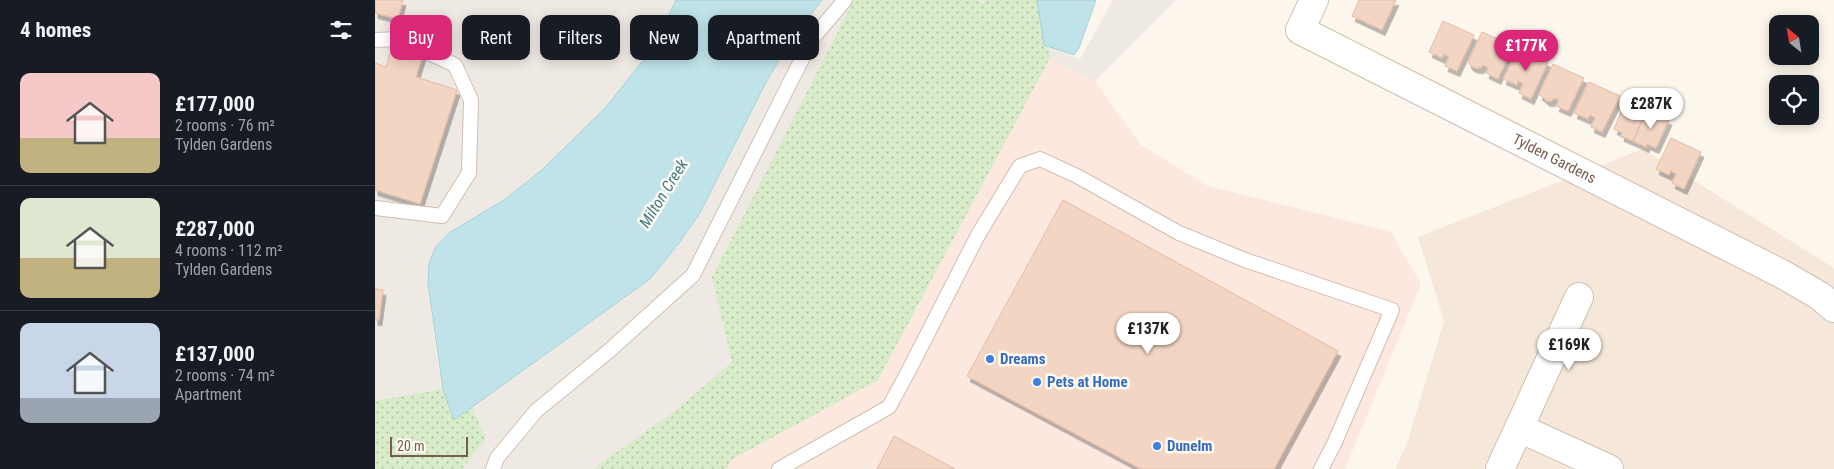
<!DOCTYPE html>
<html lang="en">
<head>
<meta charset="utf-8">
<style>
  body { margin:0; font-family:"Roboto Condensed",sans-serif; background:#20242c; color:#f1f3f6; height:100vh; display:flex; flex-direction:column; font-size:19px; white-space:nowrap }
  * { box-sizing:border-box; margin:0 }
  p { font-size:16px; color:#9ea1a6 }
  .icon { flex:none; width:28px; height:28px; fill:none; stroke:currentColor; stroke-width:2; stroke-linecap:round; stroke-linejoin:round }
  .map { position:relative; flex:1; overflow:hidden }
  .drawer { display:flex; flex-direction:column; background:#171b24; width:375px }
  .drawer>* { flex:none }
  .top-card { position:absolute; left:15px; top:15px; width:475px; height:45px; display:flex; gap:10px }
  .needle { width:32px; rotate:330deg }
  .tools { position:absolute; left:1394px; top:15px; display:grid; gap:10px }
  .tools a { display:grid; place-items:center; width:50px; height:50px; border-radius:10px; background:#171b24; box-shadow:0 2px 12px #0003; font-size:25px }
  .scale { position:absolute; left:15px; bottom:12px; width:78px; box-sizing:border-box; padding-left:5px; border:2px solid #7a5c4d; border-top:0; font-size:14px; line-height:18px; white-space:nowrap; color:#7a5c4d; -webkit-text-stroke:4px #fffaf3; paint-order:stroke }
  .price { position:absolute; translate:-50% -42px; padding:0 11px; border-radius:18px; background:#fff; color:#222; font-size:16px; line-height:32px; filter:drop-shadow(0 1px 2px #0008) }
  .price::after { content:''; position:absolute; left:50%; top:30px; width:15px; height:11px; margin-left:-8px; background:inherit; clip-path:polygon(0 0,100% 0,50% 100%) }
  .price.selected { background:#db2777; color:#fff }
  ul { padding:0; list-style:none }
  li { display:flex; align-items:center; gap:15px; height:125px; padding:0 20px }
  li+li { border-top:1px solid #363941 }
  li span { display:grid; place-items:center; flex:none; width:140px; height:100px; border-radius:10px; color:#555 }
  li>.icon { margin-inline-start:auto }
  span .icon { width:60px; height:60px; fill:#fffc; stroke-width:1 }
  li b { font-size:21px }
  h2 { display:flex; justify-content:space-between; align-items:center; height:60px; padding:0 20px; font-size:21px }
  .chip { padding:0 18px; border-radius:10px; background:#171b24; box-shadow:0 2px 12px #0003; font-size:18px; line-height:45px }
  .chip.selected { background:#db2777; color:#fff }
  main { display:flex; flex:1; min-height:0 }
  .map>svg:first-child { display:block }
  .residential { fill:#f5e8da }
  .commercial { fill:#fde8e0 }
  .industrial { fill:#efe9e4 }
  .grass { fill:url(#grass-dots) }
  .water { fill:#bfe3e8; stroke:#a5d3da }
  .building { fill:#f3d5c3; stroke:#e6bba3; filter:url(#shadow) }
  .lines { fill:none; stroke-linecap:round; stroke-linejoin:round }
  .lane-casing { stroke:#d1beb0; stroke-width:16 }
  .street-casing { stroke:#d1beb0; stroke-width:30 }
  .lane { stroke:#fff; stroke-width:14 }
  .street { stroke:#fff; stroke-width:28 }
  .shop-dot { fill:#3f7fe0; stroke:#fffaf3; stroke-width:2 }
  .labels { text-anchor:middle; stroke-width:5; stroke-linejoin:round; paint-order:stroke }
  .street-label { font-size:15px; fill:#7a5c4d; stroke:#fffaf3 }
  .shop-label { font-size:15px; font-weight:bold; fill:#366cbe; stroke:#fffaf3; text-anchor:start }
  .water-label { font-size:16px; font-style:italic; fill:#437c86; stroke:#fffaf3 }
</style>
</head>
<body>
<main>
<section class="drawer">
<h2>4 homes<svg class="icon" aria-label="filters" viewBox="0 0 24 24"><path d="M4 7h16M4 17h16"/><circle cx="9" cy="7" r="2"/><circle cx="15" cy="17" r="2"/></svg></h2>
<ul>
<li><span style="background:linear-gradient(#f6c9c9 65%,#c2b280 0)"><svg class="icon" aria-label="home" viewBox="0 0 24 24"><path d="M3 11l9-7 9 7M6 9v11h12V9"/></svg></span><div><b>£177,000</b><p>2 rooms · 76 m²</p><p>Tylden Gardens</p></div></li>
<li><span style="background:linear-gradient(#dfe7d0 60%,#c2b280 0)"><svg class="icon" aria-label="home" viewBox="0 0 24 24"><path d="M3 11l9-7 9 7M6 9v11h12V9"/></svg></span><div><b>£287,000</b><p>4 rooms · 112 m²</p><p>Tylden Gardens</p></div></li>
<li><span style="background:linear-gradient(#c9d6e8 75%,#9aa5b1 0)"><svg class="icon" aria-label="home" viewBox="0 0 24 24"><path d="M3 11l9-7 9 7M6 9v11h12V9"/></svg></span><div><b>£137,000</b><p>2 rooms · 74 m²</p><p>Apartment</p></div></li>
</ul>
</section>
<div class="map">
<svg width="1459" height="469" viewBox="0 0 1459 469">
  <defs>
    <pattern id="grass-dots" width="8" height="8" patternUnits="userSpaceOnUse" patternTransform="scale(1.25)"><rect width="8" height="8" fill="#d8ecc9"/><path d="M2 2h.1M6 6h.1" fill="none" stroke="#b4c2a5" stroke-width="1.8" stroke-linecap="round"/></pattern>
    <filter id="shadow"><feDropShadow dx="3" dy="5.5" stdDeviation="0" flood-color="#0004"/></filter>
  </defs>
  <rect width="100%" height="100%" fill="#fdf6ec"/>
  <path class="residential" d="M1268,149l191,119v201h-439l12,-26 37,-122 -26,-84z"/>
  <path class="commercial" d="M675,58l45,23 46,64 67,41 183,46 30,52 -76,185h-618l4,-9 147,-80z"/>
  <path class="industrial" d="M0,0h301l-13,27 -18,31 -39,49 -63,62 -114,94 -1,20 9,74 6,32 12,30 245,-206 65,-129 27,-46 30,-38h215l7,45 36,14 33,-59h63l-81,81 -45,-23 -172,322 -147,80 -4,9h-352z"/>
  <path class="grass" d="M479,0h124l5,4 2,-4h54l11,58 -172,322 -147,80 -4,9h-134l82,-58 57,-49 -20,-85z
    M68,389l11,30 18,-12 14,32 -24,30h-87v-68z"/>
  <path class="water" d="M301,0h146l-30,38 -27,46 -65,129 -21,30 -29,36 -196,141 -11,-31 -15,-106 1,-20 6,-15 14,-15 55,-33 39,-31 63,-62 39,-49 18,-31z
    M662,0h59l-17,48 -5,7 -30,-10z"/>
  <path class="building" d="M0,0h28l-5,19 -23,-6z
    M984,0h37l-14,30 -30,-14z
    M1068,21l31,14 -17,36 -12,-5 4,-9 -5,-3 -2,4 -13,-6z
    M1107,32l31,14 -15,33 -12,-6 2,-5 -5,-3 -2,3h-5l-5,-2 -3,-4z
    M18,44l30,10 -7,23 41,13 -37,114 -45,-14v-127l11,4z
    M1143,48l30,14 -17,37 -12,-6 4,-9 -5,-3 -1,4 -14,-6z
    M1178,64l31,14 -16,33 -12,-5 3,-6 -5,-2 -2,3h-5l-8,-7z
    M1214,82l31,14 -18,36 -11,-5 4,-9 -5,-3 -2,4 -14,-6z
    M1251,100l21,10 -14,31 -12,-5 1,-3 -8,-4z
    M1272,110l22,10 -13,28 -9,-4 -1,3 -13,-6z
    M1296,138l30,14 -17,37 -12,-6 4,-9 -5,-3 -2,4 -13,-6z
    M688,200l275,151 -64,118h-133l-174,-93z
    M0,289l8,1 -4,30h-4z
    M519,436l61,33h-78z"/>
  <g class="lines">
    <g class="lane-casing">
      <path id="lane" d="M0,40l24,-1 56,26 16,35 -2,73 -27,43 -67,-8
        M118,469l4,-11 39,-47 74,-61 83,-75 119,-236 33,-39
        M404,469l110,-62 20,-37 69,-135 42,-69 20,-7 37,17 102,57 66,27 147,50 -58,134 -13,25"/>
    </g>
    <g class="street-casing">
      <g id="street">
        <path id="s1" d="M939,0l-14,30 482,244 38,22 14,12"/>
        <path d="M1144,428l60,-131"/>
        <path d="M1125,469l19,-41 90,41"/>
      </g>
    </g>
    <use href="#lane" class="lane"/>
    <use href="#street" class="street"/>
  </g>
  <g class="shop-dot">
    <circle cx="615" cy="359" r="5"/>
    <circle cx="662" cy="382" r="5"/>
    <circle cx="782" cy="446" r="5"/>
  </g>
  <g class="labels">
    <g class="street-label">
      <text dy="5" stroke="none"><textPath href="#s1" startOffset="318">Tylden Gardens</textPath></text>
    </g>
    <g class="shop-label">
      <text x="625" y="364">Dreams</text>
      <text x="672" y="387">Pets at Home</text>
      <text x="792" y="451">Dunelm</text>
    </g>
    <g class="water-label">
      <text transform="translate(288 193) rotate(-58)" y="6">Milton Creek</text>
    </g>
  </g>
</svg>
<div class="tools">
<a><svg class="needle" viewBox="-14 -14 28 28"><path d="M0-13l5 13h-10z" fill="#e53935"/><path d="M0 13l5-13h-10z" fill="#9ea1a6"/></svg></a>
<a><svg class="icon" aria-label="locate" viewBox="0 0 24 24"><circle cx="12" cy="12" r="6"/><path d="M12 2v4M12 18v4M2 12h4M18 12h4"/></svg></a>
</div>
<div class="scale">20 m</div>
<b class="price selected" style="left:1151px;top:72px">£177K</b>
<b class="price" style="left:1276px;top:130px">£287K</b>
<b class="price" style="left:773px;top:355px">£137K</b>
<b class="price" style="left:1194px;top:371px">£169K</b>
<div class="top-card">
<a class="chip selected">Buy</a>
<a class="chip">Rent</a>
<a class="chip">Filters</a>
<a class="chip">New</a>
<a class="chip">Apartment</a>
</div>
</div>
</main>
</body>
</html>
